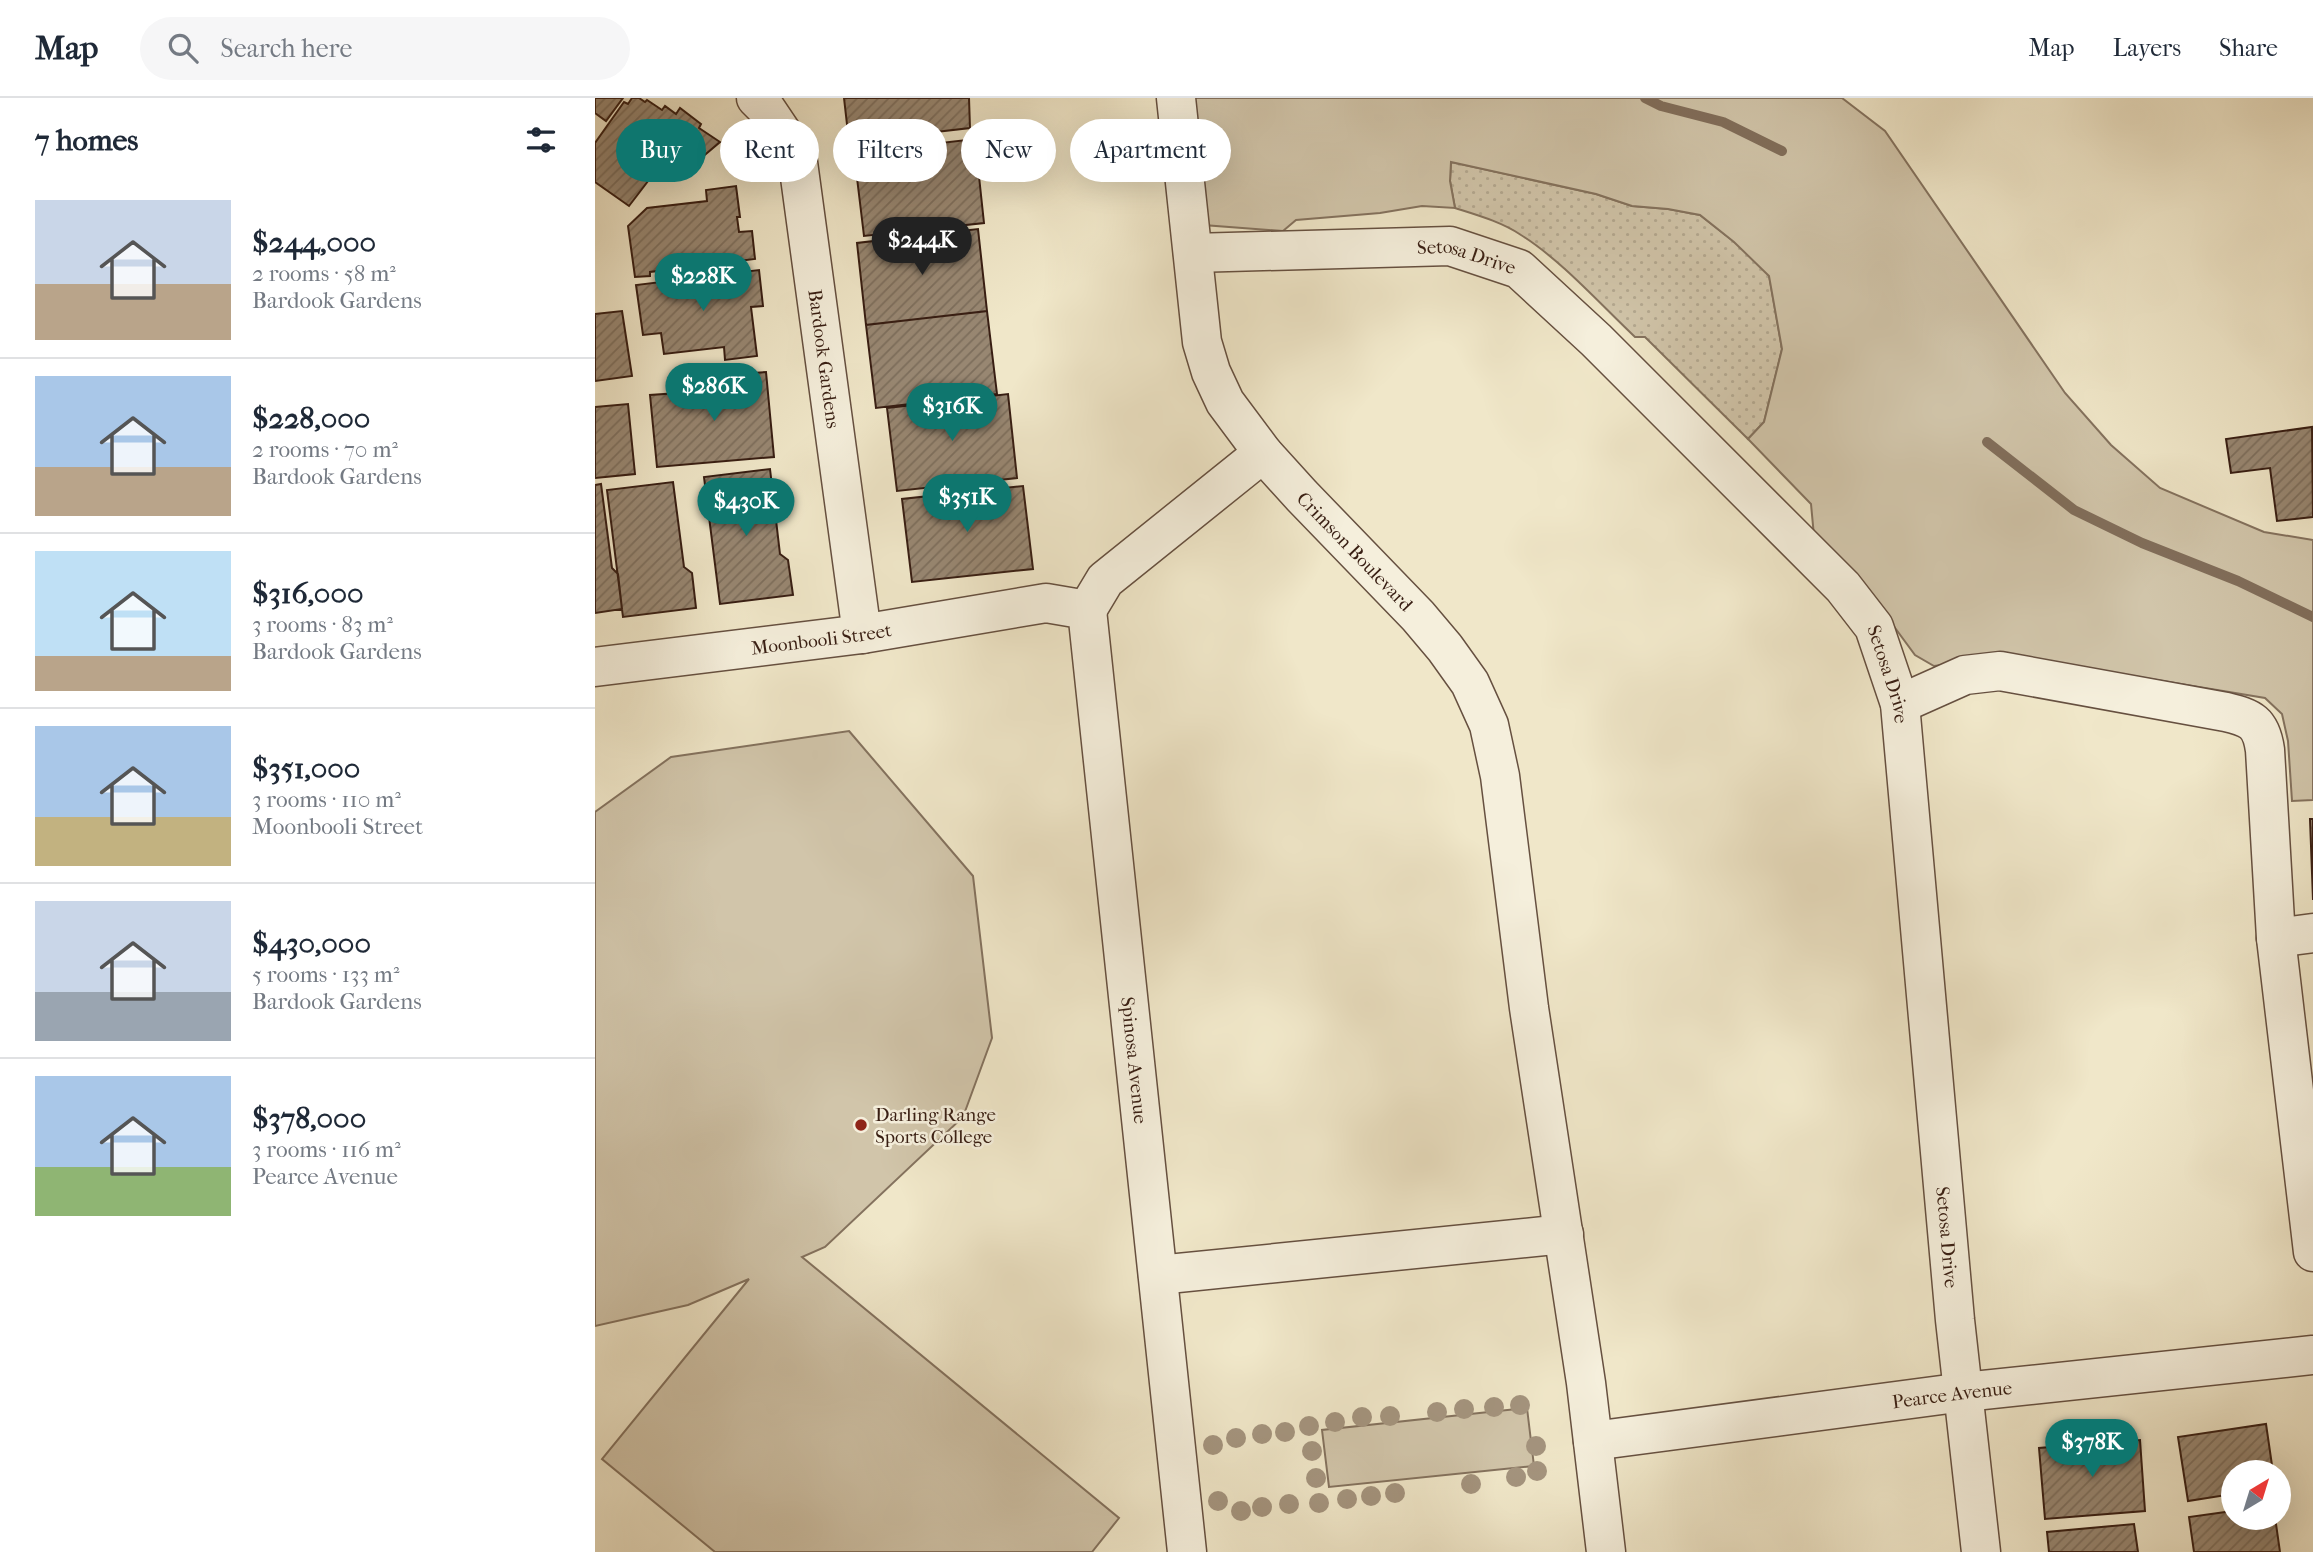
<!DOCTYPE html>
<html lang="en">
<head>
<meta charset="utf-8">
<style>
  body { margin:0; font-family:"IM FELL French Canon",serif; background:#f6f6f7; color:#1f2937; height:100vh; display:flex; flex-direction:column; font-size:26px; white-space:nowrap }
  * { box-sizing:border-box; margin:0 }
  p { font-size:23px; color:#747a83 }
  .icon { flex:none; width:38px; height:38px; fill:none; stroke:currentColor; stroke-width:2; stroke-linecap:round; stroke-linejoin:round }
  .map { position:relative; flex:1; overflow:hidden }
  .panel { display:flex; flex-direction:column; background:#fff; width:595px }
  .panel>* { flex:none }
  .hud { position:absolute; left:21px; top:21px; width:665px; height:63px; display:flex; gap:14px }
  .needle { width:46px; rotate:38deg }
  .tools { position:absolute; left:1626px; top:1362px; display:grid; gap:14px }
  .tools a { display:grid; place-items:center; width:70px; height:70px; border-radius:50%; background:#fff; box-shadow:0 7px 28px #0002; font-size:35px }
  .price { position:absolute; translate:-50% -60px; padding:0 16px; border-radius:24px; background:#0f766e; color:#fff; font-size:23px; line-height:46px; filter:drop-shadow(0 2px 4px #0008) }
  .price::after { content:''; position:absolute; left:50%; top:42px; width:21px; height:16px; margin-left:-10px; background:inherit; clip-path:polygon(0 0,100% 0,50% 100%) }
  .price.active { background:#222; color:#fff }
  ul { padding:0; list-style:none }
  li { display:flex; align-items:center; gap:21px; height:175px; padding:0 35px }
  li+li { border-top:2px solid #e0e1e3 }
  li span { display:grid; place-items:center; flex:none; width:196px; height:140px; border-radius:0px; color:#555 }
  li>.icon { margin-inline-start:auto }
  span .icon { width:84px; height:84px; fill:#fffc; stroke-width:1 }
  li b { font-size:30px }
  h2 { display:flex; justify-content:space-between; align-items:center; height:84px; padding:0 35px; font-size:30px }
  .pill { padding:0 24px; border-radius:32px; background:#fff; box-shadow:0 7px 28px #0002; font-size:24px; line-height:63px }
  .pill.active { background:#0f766e; color:#fff }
  header { display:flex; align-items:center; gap:42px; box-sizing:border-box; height:98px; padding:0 35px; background:#fff; border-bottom:2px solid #e0e1e3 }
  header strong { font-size:33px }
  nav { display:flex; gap:38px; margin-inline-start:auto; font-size:24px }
  .search { width:490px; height:63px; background:#f6f6f7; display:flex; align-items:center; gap:18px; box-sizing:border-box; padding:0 24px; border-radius:38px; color:#747a83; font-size:26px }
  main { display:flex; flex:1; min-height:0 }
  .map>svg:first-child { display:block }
  .grass { fill:url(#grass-dots); stroke:#84725e; stroke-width:2 }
  .park { fill:#d1c5aa; stroke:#84725e; stroke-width:2 }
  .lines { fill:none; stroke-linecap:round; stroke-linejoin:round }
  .stream { stroke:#816e5b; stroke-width:10 }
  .building { fill:url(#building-hatch); stroke:#381e13; stroke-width:2 }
  .minor-casing { stroke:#665040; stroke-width:41 }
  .minor { stroke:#f5efdc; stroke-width:38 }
  .tree { fill:#a4947e }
  .poi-dot { fill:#8f2418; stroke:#f5efdc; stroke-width:2.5 }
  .labels { text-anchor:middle; stroke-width:5; stroke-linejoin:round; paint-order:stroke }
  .street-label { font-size:19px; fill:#381e13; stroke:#f5efdc }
  .poi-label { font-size:19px; fill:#381e13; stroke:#f5efdc; text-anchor:start }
</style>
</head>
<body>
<header>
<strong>Map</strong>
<div class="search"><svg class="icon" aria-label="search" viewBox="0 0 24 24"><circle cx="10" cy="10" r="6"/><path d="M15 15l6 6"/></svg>Search here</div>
<nav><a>Map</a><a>Layers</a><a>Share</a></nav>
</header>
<main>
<section class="panel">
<h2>7 homes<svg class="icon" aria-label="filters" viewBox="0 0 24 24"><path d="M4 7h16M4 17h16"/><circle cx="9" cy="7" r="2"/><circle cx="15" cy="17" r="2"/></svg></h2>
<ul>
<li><span style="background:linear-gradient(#c9d6e8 60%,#b9a48a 0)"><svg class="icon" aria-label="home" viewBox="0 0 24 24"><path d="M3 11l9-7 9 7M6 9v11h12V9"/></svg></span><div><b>$244,000</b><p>2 rooms · 58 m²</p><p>Bardook Gardens</p></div></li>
<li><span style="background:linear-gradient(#a9c7e8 65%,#b9a48a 0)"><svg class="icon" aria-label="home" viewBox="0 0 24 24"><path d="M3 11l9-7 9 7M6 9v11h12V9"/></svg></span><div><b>$228,000</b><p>2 rooms · 70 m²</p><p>Bardook Gardens</p></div></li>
<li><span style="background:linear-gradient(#bfe0f5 75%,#b9a48a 0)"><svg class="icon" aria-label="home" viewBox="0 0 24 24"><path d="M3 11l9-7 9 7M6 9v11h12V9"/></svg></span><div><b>$316,000</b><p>3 rooms · 83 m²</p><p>Bardook Gardens</p></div></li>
<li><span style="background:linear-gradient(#a9c7e8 65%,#c2b280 0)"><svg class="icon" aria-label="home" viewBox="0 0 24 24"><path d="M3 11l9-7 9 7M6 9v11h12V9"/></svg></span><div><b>$351,000</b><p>3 rooms · 110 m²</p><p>Moonbooli Street</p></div></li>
<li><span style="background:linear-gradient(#c9d6e8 65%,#9aa5b1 0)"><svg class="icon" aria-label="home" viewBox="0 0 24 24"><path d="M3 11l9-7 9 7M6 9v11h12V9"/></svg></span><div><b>$430,000</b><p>5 rooms · 133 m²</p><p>Bardook Gardens</p></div></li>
<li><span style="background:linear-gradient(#a9c7e8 65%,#8fb573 0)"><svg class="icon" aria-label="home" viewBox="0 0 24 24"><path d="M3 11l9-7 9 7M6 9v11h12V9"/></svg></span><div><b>$378,000</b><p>3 rooms · 116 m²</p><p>Pearce Avenue</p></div></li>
</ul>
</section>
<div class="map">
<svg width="1718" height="1454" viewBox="0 0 1718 1454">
  <defs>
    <pattern id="grass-dots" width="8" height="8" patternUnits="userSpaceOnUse" patternTransform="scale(1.75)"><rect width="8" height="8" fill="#d1c5aa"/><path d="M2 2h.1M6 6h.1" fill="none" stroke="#b4a991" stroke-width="1.8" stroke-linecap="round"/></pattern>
    <pattern id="building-hatch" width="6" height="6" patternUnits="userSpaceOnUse" patternTransform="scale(1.75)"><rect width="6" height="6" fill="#988772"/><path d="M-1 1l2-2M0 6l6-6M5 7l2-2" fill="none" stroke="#7d6e5c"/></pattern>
  </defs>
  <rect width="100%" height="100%" fill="#f0e7c9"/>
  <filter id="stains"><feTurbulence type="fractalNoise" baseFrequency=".00286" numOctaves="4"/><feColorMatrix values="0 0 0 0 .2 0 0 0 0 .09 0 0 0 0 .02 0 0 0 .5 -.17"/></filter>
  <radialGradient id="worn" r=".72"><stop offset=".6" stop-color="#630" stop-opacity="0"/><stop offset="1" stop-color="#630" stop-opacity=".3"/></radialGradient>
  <path class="grass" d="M856,64l145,32 36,12 36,3 32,6 51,40 18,20 13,74 -18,73 -16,17 -103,-102h-10c-35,-33 -74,-77 -114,-102 -19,-13 -44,-20 -66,-27l-5,-27z"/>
  <path class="park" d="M581,0h666l43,33 180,262 46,52 49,43 104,44 49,8v260l-21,1 -4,-60 -6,-27 -17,-16 -253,-42 -78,10 -19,-11 -45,-61 -56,-58 -3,-32 -63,-65 16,-17 18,-73 -13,-73 -35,-34 -34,-27 -32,-6 -36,-3 -36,-12 -145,-32 -1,19 5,27 -33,-2 -42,7 -84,7 -13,11 -93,-7z
    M254,633l124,145 19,162 -29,79 -138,130 -23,10 317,261 -27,34h-377l-113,-93 147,-180 -61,26 -93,21v-514l76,-55z
    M932,1310l7,58 -205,21 -7,-57z"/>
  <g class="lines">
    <path class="stream" d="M1050,0l16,8 62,16 59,29
      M1392,344l87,68 68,33 96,38 75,36"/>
  </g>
  <path class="building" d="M0,0h28l-17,23 -11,-8z
    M37,0h7l6,4 2,-2 15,10 3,-4 11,8 4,-6 21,16 -2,4 21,14 -20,17 -16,-11 -21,29 -8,-5 -26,34 -34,-24v-39l29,-41 4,2z
    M249,0h125l1,30 -121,14z
    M380,41l9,84 -120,13 -10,-83z
    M141,88l4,31h-3l2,15 13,-1 3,28 -105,13v4l-15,1 -7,-51 19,-18 60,-7 -1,-11z
    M383,131l9,82 -121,14 -9,-82z
    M164,172l4,36 -12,1 6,49 -32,4 -1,-13 -60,7 -3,-21 -18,2 -7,-50z
    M27,213l10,65 -37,5v-67z
    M392,213l10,83 -121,14 -10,-83z
    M171,274l8,85 -117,10 -7,-72 73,-5 -1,-15z
    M413,296l9,84 -120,13 -10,-83z
    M33,306l7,70 -40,4v-71z
    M1717,329l1,90 -36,4 -7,-53 -39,5 -5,-34z
    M175,371l10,85 8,6 5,35 -73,9 -16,-127z
    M78,384l11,85 8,6 4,35 -73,9 -16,-127z
    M6,386l11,84 6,6 4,35 -27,4v-128z
    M428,388l10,83 -121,13 -10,-83z
    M1715,721h3v81z
    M1671,1326l7,48h-40v22l-45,7 -10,-64z
    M1545,1342l5,71 -100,8 -6,-71z
    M1638,1413v6h42l5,35h-86l-5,-35z
    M1539,1426l4,28h-89l-2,-20z"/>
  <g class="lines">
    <g class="minor-casing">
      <g id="minor">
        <path id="s1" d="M161,0l8,8 33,49 65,479"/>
        <path id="s2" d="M581,0l26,244 9,30 14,30 38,51 39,43 116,120 27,32 25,35 19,42 11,51 29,232 57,375 20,169"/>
        <path id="s3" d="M598,155l257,-7 69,23 77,71 247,247 31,40 26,77 55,616 26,232"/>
        <path d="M492,512l18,-30 158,-127"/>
        <path id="s4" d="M0,569l267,-33 184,-31 41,7 100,942"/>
        <path d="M1305,606l65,-29 35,-4 226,41c25,6 35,10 39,38l11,188 37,314"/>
        <path d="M1681,840l37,-5"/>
        <path d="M563,1177l406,-41"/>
        <path id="s5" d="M998,1343l371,-49 349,-37"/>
      </g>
    </g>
    <use href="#minor" class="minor"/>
  </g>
  <g class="tree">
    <circle cx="925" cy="1307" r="10"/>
    <circle cx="899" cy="1309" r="10"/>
    <circle cx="869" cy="1311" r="10"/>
    <circle cx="842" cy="1314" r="10"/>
    <circle cx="795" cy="1318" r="10"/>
    <circle cx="767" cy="1319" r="10"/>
    <circle cx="740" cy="1324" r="10"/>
    <circle cx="714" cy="1328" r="10"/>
    <circle cx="690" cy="1334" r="10"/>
    <circle cx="667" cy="1336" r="10"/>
    <circle cx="641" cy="1340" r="10"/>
    <circle cx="618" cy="1347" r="10"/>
    <circle cx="941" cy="1348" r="10"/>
    <circle cx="717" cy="1353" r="10"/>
    <circle cx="942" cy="1373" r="10"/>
    <circle cx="921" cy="1379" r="10"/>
    <circle cx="721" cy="1380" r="10"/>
    <circle cx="876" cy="1386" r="10"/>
    <circle cx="800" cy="1395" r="10"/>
    <circle cx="776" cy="1398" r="10"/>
    <circle cx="752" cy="1401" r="10"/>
    <circle cx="623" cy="1403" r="10"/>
    <circle cx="724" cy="1405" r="10"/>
    <circle cx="694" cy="1406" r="10"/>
    <circle cx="667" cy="1409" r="10"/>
    <circle cx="646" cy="1413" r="10"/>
  </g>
  <circle class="poi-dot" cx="266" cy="1027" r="7"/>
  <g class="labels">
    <g class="street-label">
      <text dy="7" stroke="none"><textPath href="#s3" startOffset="275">Setosa Drive</textPath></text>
      <text dy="7" stroke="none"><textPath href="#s1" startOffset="276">Bardook Gardens</textPath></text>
      <text dy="7" stroke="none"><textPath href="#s2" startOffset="508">Crimson Boulevard</textPath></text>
      <text dy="7" stroke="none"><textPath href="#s4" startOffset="228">Moonbooli Street</textPath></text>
      <text dy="7" stroke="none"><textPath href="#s3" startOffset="884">Setosa Drive</textPath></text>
      <text dy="7" stroke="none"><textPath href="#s4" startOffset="950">Spinosa Avenue</textPath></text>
      <text dy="7" stroke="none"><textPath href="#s3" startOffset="1451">Setosa Drive</textPath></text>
      <text dy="7" stroke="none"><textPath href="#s5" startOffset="362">Pearce Avenue</textPath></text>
    </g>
    <g class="poi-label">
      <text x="280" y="1023">Darling Range<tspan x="280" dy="22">Sports College</tspan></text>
    </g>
  </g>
  <rect width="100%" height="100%" filter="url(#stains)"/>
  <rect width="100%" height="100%" fill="url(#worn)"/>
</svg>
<div class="tools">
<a><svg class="needle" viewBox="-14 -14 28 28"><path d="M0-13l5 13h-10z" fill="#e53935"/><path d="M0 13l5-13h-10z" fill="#747a83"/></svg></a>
</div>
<b class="price active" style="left:327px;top:179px">$244K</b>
<b class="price" style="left:108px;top:215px">$228K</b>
<b class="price" style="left:119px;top:325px">$286K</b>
<b class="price" style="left:357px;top:345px">$316K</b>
<b class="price" style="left:372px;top:436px">$351K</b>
<b class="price" style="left:151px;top:440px">$430K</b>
<b class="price" style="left:1497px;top:1381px">$378K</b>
<div class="hud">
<a class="pill active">Buy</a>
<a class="pill">Rent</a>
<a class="pill">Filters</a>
<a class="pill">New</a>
<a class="pill">Apartment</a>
</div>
</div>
</main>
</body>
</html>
